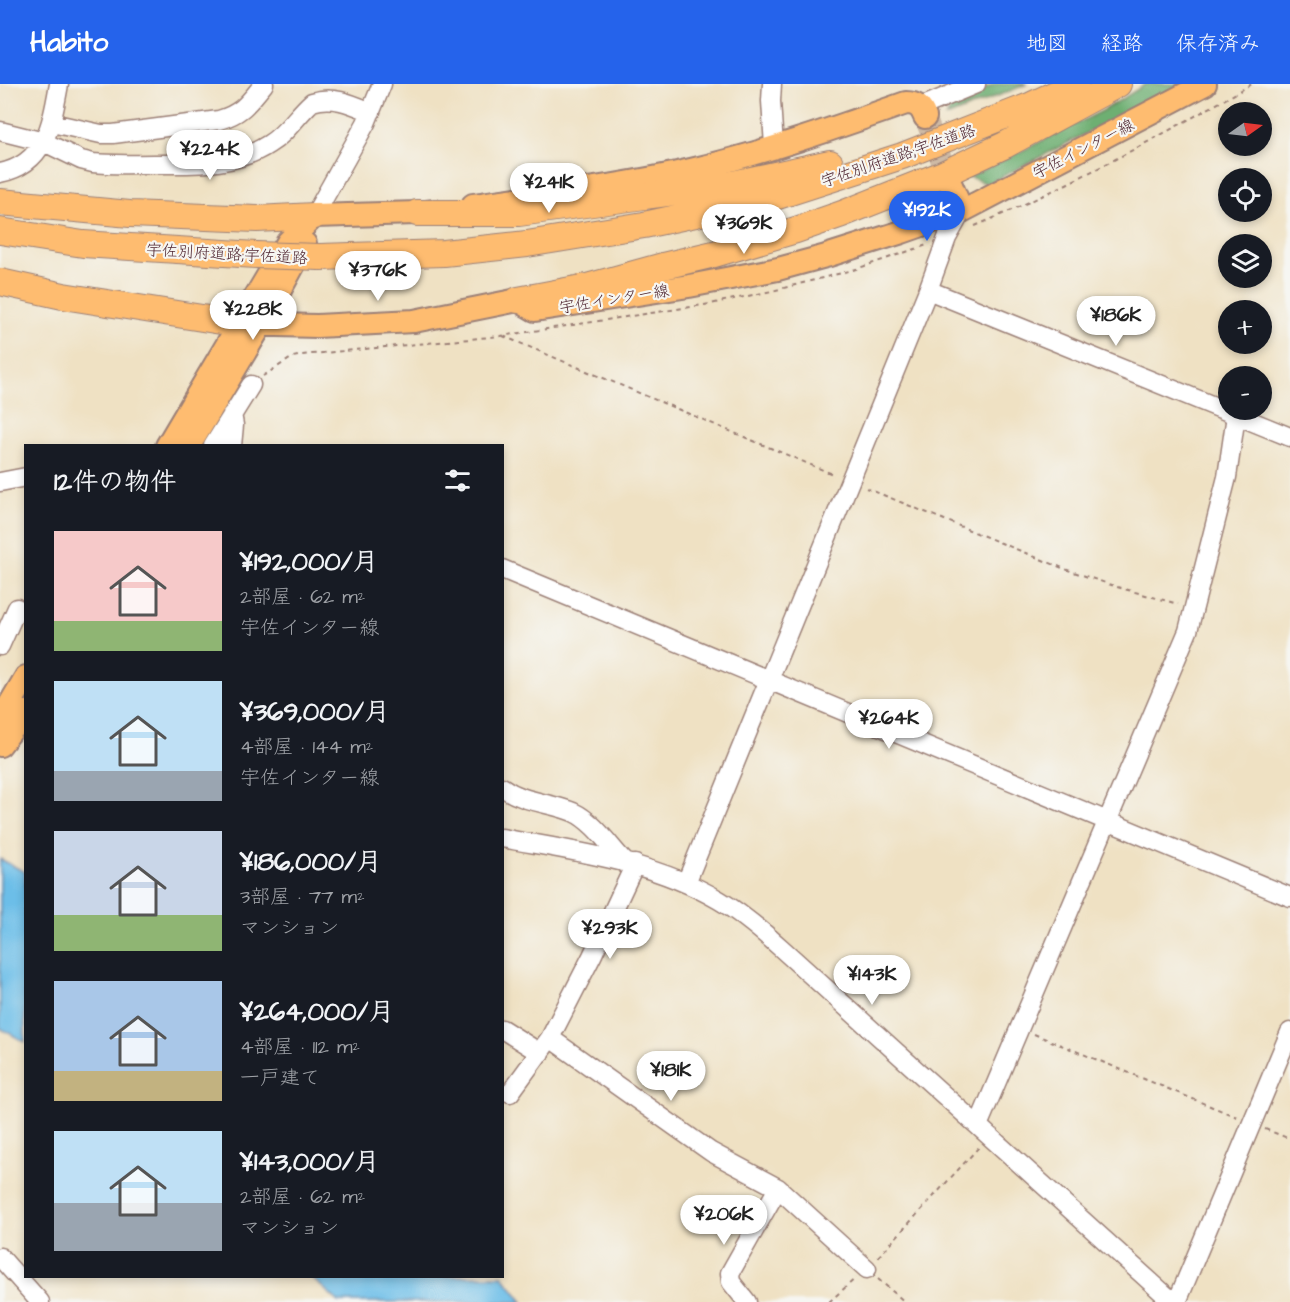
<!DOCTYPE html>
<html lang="ja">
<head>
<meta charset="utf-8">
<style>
  body { margin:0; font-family:"Architects Daughter","Klee One",sans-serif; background:#20242c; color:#f1f3f6; height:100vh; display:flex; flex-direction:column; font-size:22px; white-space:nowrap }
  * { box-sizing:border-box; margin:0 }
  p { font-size:20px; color:#9ea1a6 }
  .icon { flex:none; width:33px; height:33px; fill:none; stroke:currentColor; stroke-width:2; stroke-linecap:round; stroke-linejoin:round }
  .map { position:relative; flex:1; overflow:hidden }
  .panel { position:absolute; left:24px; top:360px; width:480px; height:834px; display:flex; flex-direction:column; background:#171b24; border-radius:0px; box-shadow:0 3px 9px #0003 }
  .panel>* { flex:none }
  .needle { width:39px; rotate:76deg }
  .controls { position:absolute; left:1218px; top:18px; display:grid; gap:12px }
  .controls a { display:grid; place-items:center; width:54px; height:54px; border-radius:50%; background:#171b24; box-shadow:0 3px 9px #0003; font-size:30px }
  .price { position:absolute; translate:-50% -51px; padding:0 14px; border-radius:21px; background:#fff; color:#222; font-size:20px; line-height:39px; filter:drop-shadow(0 2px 3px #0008) }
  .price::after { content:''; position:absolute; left:50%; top:36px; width:18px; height:14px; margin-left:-9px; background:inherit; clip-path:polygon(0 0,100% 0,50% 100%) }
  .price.on { background:#2563eb; color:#fff }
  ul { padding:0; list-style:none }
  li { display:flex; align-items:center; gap:18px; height:150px; padding:0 30px }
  li span { display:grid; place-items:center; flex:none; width:168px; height:120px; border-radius:0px; color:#555 }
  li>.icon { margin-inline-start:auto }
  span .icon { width:72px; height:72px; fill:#fffc; stroke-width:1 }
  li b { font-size:26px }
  h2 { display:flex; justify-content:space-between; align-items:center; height:72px; padding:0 30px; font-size:26px }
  header { display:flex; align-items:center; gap:36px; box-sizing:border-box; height:84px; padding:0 30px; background:#2563eb; color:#fff }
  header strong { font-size:28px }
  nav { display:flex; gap:33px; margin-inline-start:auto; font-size:21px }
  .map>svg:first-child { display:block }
  .forest { fill:#6eaf72; stroke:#5c674e; stroke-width:1.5 }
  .water { fill:#6cbee8; stroke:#5b6e8a; stroke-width:1.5 }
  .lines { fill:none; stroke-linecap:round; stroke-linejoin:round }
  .major-tunnel { stroke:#cebaa5; stroke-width:22; stroke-dasharray:22 11; stroke-linecap:butt }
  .minor-casing { stroke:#9c8077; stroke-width:21 }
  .major-casing { stroke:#9c8077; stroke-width:26 }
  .highway-casing { stroke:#9c8077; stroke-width:28 }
  .path { stroke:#9c8077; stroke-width:2; stroke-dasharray:4.5 4.5; stroke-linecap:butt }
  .minor { stroke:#fff; stroke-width:18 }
  .major { stroke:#febc70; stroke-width:22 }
  .highway { stroke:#febc70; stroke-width:26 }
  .highway-bridge-casing { stroke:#9c8077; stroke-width:28; stroke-linecap:butt }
  .highway-bridge { stroke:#febc70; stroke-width:26 }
  .labels { text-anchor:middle; stroke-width:4.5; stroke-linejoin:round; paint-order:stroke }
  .street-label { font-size:16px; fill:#4a1f2b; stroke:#f6f6f2 }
</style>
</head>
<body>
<header>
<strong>Habito</strong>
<nav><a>地図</a><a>経路</a><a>保存済み</a></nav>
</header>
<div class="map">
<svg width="1290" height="1218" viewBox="0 0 1290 1218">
  <rect width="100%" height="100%" fill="#f6f6f2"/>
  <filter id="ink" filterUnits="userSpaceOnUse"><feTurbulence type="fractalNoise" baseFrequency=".0167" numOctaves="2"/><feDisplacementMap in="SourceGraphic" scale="12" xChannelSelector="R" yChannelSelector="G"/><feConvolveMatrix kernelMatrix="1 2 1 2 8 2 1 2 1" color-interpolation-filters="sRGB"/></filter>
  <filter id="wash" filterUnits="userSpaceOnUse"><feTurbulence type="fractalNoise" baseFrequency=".008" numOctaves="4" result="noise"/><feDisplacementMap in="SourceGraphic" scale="24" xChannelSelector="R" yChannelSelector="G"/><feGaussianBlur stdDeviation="1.35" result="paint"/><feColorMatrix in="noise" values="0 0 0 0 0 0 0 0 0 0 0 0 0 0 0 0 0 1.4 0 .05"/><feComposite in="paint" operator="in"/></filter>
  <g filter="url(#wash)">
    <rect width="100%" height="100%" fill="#efe1c3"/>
    <path class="forest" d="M995,0h32l-81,33 9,-16z
      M1146,0h36l-194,100 -19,-7 135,-67z"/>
    <path class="water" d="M0,775l25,13v170l-25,-14z
      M503,1192l20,26h-184l-28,-25z"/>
  </g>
  <g filter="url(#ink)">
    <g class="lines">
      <path class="major-tunnel" d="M925,33l26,68"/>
      <g class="minor-casing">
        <path id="minor" d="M772,0l-1,17 3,45
          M921,23l55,-23
          M52,39l49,11h12l106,-14c24,-7 30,-18 45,-36
          M0,47l44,11 37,18 12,3c19,2 40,1 60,1 39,0 81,3 116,-20 17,-10 28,-29 43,-42 21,-7 40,2 59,10
          M0,89c46,-9 52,-50 59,-89
          M314,132l52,-93 16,-39
          M928,206l362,147
          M213,362l38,-61
          M232,362l2,-21 -2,-11
          M0,398l26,-5
          M502,485l788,328
          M0,562l17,-38
          M502,703c22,16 47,15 71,25 20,9 36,33 51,49
          M502,754c75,14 151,23 217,62 22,13 42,30 62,48l392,354
          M686,799l242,-593 19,-52 15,-27
          M502,945l38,24
          M550,954l161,114 67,36 89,81
          M510,1009l40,-55 42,-82 43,-92
          M978,1042l210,-495 39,-154 9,-62
          M0,1173l40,45
          M747,1218l-16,-20 -1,-9 48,-85
          M1177,1218l113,-270"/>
      </g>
      <g class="major-casing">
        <path id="major" d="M951,101l11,26
          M473,121c73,-11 147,-18 218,-35 73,-17 144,-42 215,-67 11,0 15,4 19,14
          M240,240l77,2 97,-5 104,-21 17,10 154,-24 89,-17 48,-13 76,-24 60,-21 243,-127
          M167,362l121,-204 26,-26 103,-3 18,-2
          M189,362l72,-121 44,-81
          M0,637l26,-44
          M0,661l26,-33"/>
      </g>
      <g class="highway-casing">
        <path id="highway" d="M0,118l130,12 127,5 57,-3
          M417,129h102l214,-29 97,-21
          M0,147l83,13 173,11
          M320,173l124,-4 83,-9 117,-19 131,-28 127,-41 130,-51 44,-21
          M0,198l63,14 177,28
          M518,216l69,-13 76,-21 51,-12 82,-24 46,-16 101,-40 62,-29 113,-61"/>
      </g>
      <path class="path" d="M975,142c95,-40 187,-91 277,-142
        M503,252l332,139
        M263,292l30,-19 9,-2 199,-19 209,-32 62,-13 81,-21 74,-25
        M866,404l199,81 52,18 61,17
        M1034,950l203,83
        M1265,1045l25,10
        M878,1173l101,-110
        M878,1195l27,23
        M829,1218l27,-24"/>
      <use href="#minor" class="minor"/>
      <use href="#major" class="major"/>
      <use href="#highway" class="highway"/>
      <g class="highway-bridge-casing">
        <path id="highway-bridge" d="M256,171l64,2"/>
      </g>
      <use href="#highway-bridge" class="highway-bridge"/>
    </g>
  </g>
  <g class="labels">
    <g class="street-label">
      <text transform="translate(1083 64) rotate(-27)" y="6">宇佐インター線</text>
      <text transform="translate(898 71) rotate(-19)" y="6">宇佐別府道路;宇佐道路</text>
      <text transform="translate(227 169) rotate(3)" y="6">宇佐別府道路;宇佐道路</text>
      <text transform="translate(614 214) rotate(-9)" y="6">宇佐インター線</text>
    </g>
  </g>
</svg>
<div class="controls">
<a><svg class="needle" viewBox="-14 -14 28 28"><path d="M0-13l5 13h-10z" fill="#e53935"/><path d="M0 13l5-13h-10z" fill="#9ea1a6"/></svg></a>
<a><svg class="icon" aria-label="locate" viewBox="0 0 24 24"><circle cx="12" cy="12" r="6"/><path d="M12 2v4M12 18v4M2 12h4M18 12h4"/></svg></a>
<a><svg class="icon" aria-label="layers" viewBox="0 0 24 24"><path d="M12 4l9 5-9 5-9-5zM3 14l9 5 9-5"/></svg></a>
<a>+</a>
<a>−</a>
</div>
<b class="price" style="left:210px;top:97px">¥224K</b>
<b class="price" style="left:549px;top:130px">¥241K</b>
<b class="price on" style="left:927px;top:158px">¥192K</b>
<b class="price" style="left:744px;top:171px">¥369K</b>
<b class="price" style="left:378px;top:218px">¥376K</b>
<b class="price" style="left:253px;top:257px">¥228K</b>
<b class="price" style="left:1116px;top:263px">¥186K</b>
<b class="price" style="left:889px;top:666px">¥264K</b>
<b class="price" style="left:610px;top:876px">¥293K</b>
<b class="price" style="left:872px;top:922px">¥143K</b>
<b class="price" style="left:671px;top:1018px">¥181K</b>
<b class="price" style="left:724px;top:1162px">¥206K</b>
<section class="panel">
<h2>12件の物件<svg class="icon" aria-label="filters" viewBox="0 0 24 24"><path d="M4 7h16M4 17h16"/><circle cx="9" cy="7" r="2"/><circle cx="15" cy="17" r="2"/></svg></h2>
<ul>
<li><span style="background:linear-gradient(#f6c9c9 75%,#8fb573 0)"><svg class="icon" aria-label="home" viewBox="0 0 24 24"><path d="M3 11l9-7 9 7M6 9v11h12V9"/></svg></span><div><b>¥192,000/月</b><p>2部屋 · 62 m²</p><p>宇佐インター線</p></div></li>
<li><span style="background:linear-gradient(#bfe0f5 75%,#9aa5b1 0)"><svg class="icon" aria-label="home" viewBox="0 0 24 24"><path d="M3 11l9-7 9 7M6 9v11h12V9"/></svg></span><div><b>¥369,000/月</b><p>4部屋 · 144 m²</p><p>宇佐インター線</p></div></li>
<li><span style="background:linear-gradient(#c9d6e8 70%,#8fb573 0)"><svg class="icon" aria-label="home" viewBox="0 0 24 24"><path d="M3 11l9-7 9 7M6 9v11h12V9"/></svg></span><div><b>¥186,000/月</b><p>3部屋 · 77 m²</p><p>マンション</p></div></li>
<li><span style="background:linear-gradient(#a9c7e8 75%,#c2b280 0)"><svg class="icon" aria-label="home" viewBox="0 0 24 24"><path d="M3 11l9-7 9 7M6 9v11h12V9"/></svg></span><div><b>¥264,000/月</b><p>4部屋 · 112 m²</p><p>一戸建て</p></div></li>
<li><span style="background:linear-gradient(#bfe0f5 60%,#9aa5b1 0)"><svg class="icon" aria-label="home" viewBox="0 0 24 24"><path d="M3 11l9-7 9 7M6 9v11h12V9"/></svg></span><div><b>¥143,000/月</b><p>2部屋 · 62 m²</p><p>マンション</p></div></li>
</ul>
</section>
</div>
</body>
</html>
